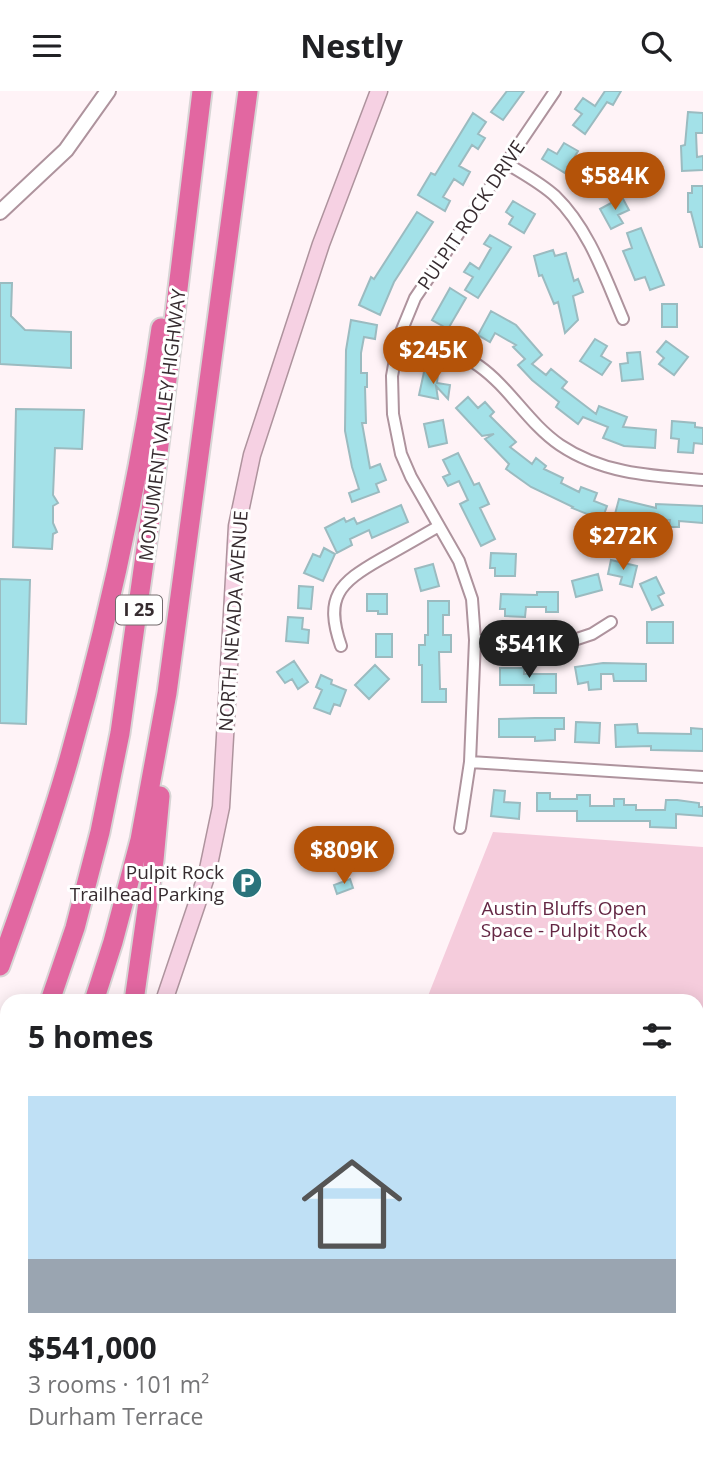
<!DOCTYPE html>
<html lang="en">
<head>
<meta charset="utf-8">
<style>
  body { margin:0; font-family:"Open Sans",sans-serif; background:#f2f2f2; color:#202124; height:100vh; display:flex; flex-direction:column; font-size:26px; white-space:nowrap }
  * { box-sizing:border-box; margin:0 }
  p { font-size:23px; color:#757577 }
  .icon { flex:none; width:38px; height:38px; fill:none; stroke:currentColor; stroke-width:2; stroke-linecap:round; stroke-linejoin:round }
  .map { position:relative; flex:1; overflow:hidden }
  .sheet { position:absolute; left:0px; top:903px; width:704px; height:469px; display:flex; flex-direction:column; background:#fff; border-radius:21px 21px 0 0; box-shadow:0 4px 18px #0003 }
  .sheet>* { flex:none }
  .price { position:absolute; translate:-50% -60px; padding:0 16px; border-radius:24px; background:#b45309; color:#fff; font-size:23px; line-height:46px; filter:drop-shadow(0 2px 4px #0008) }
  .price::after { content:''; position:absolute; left:50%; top:42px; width:21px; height:16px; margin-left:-10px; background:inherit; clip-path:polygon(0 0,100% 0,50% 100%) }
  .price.selected { background:#222; color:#fff }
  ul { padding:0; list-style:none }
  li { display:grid; align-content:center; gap:14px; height:371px; padding:0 28px }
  li span { display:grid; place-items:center; height:217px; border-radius:0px; color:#555 }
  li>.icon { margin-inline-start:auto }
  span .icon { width:126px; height:126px; fill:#fffc; stroke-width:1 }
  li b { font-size:30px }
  h2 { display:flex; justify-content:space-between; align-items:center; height:84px; padding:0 28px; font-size:30px }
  header { display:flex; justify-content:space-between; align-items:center; height:91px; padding:0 28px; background:#fff; font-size:32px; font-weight:700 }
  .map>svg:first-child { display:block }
  .green { fill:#f5ccdc }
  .building { fill:#a3e1e8; stroke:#9bbbc0; stroke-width:2 }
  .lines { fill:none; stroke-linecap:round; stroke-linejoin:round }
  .minor-casing { stroke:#ae939d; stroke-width:14 }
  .tertiary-casing { stroke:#ae939d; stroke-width:18 }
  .secondary-casing { stroke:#ae939d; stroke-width:19 }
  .motorway-casing { stroke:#d7d5d5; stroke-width:23 }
  .minor { stroke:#fff; stroke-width:10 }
  .tertiary { stroke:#fff; stroke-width:14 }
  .secondary { stroke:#f6d1e3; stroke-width:16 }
  .motorway { stroke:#e267a1; stroke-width:19 }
  .labels { text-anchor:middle; stroke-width:6; stroke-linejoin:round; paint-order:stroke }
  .shield { fill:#fff; stroke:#726b6d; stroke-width:2 }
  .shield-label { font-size:18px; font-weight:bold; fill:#362b2f }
  .street-label { font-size:19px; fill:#362b2f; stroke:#fff }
  .poi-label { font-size:19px; fill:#362b2f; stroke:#fff; text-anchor:end }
  .park-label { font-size:19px; fill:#642744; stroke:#fff }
</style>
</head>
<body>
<header><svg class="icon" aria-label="menu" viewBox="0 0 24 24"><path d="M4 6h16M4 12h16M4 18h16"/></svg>Nestly<svg class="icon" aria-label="search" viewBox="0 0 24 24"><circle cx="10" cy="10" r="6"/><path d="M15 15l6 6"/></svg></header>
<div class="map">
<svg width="703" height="1372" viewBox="0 0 703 1372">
  <rect width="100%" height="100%" fill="#fff3f7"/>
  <path class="green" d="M493,741l210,15v616h-320v-7h313v-455h-270z"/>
  <path class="building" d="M507,0h17l-21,29 -12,-8z
    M605,0h16l-8,14 -6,-3 -22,32 -12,-9 9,-11 -7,-5 8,-11 12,8z
    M688,21l15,1v20h-7l1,24 6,-1v14l-21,1 -1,-25 4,-1z
    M473,22l13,9 -8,12 7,4 -7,11 -6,-4 -13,21 11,6 -7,13 -9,-6 -11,18 7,4 -5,10 -27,-16 13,-22 4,2z
    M564,52l14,8 -13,22 -23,-14 6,-10 9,5z
    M593,76l16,18 -10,9 -7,-9 -6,6 -9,-11z
    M692,95h11v61h-3l-9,-35h-3v-19h4z
    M622,106l7,13 -11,5 5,8 -12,6 -11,-20z
    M513,110l22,13 -11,19 -15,-9 4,-7 -7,-5z
    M417,121l16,10 -39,60 -14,33 -21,-10 12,-28 3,2z
    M641,137l23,57 -14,5 -5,-13 -10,3 -12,-29 9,-3 -5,-15z
    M490,144l21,12 -33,51 -13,-8 8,-13 -9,-5 6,-9 9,6 12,-21 -7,-4z
    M553,159l2,6 11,-3 8,28 4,-2 5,13 -10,4 5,24 -13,13 -7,-31 -4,2 -12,-29 -3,1 -5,-20z
    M0,192h12l-1,33 14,14 46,2v36l-71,-4z
    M450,197l16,10 -18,31 -16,-9z
    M662,213h15v23h-15z
    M491,220l25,14 26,30 -10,9 14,11 5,-6 16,13 -5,6 34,26 3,-8 28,11 -4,10 33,3 -1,18 -31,-2 -21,-8 5,-11 -25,-10 -5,7 -22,-17 3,-5 -27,-22 -14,-15 7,-6 -12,-12 3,-2 -21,-12 -5,9 -12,-7z
    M351,229l26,5 -2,14 -11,-2 -3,16v20h6v14h-2l1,36h-4l8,45 10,-4 6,16 -10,4 3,8 -27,10 -3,-9 10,-4 -7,-22 -7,-36 1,-81z
    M595,248l12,7 -6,10 10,6 -9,13 -22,-14z
    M666,250l22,16 -14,18 -15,-11 5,-6 -7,-6z
    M640,261l3,27 -21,2 -2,-17 8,-1 -1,-10z
    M422,279l16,3 -1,10 13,2 -2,14 -12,-13 2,13 -19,-4 5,-23z
    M468,306l10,11 7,-6 9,10 -4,4 26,26 -6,5 22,17 4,-6 10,8 -2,3 19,9 -2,5 18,9 2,-5 16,6 -3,8 13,5 -5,14 -30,-12 1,-1 -42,-20 -25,-18 3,-5 -24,-25 9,-5 -12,2 -26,-28z
    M16,318l68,1 -2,39 -27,-1 -2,47 5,8 -5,3v17l4,9 -4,2 -1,15 -39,-2z
    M443,329l4,23 -18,4 -5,-23z
    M672,330l23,2v4l8,1v16l-9,-1 -1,10 -15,-1 1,-13 -8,-1z
    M458,362l16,32 5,-2 10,21 -9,4 15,31 -14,7 -21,-42 8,-4 -9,-19 -11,5 -5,-9 7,-3 -7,-14z
    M619,408l37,9v-4l47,2v17l-24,-2v6h-10l1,-7 -24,-1v2l-31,-7z
    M401,414l7,17 -36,16 -3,-8 -19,9 2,6 -15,8 -12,-25 19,-10 2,4 8,-4 3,6z
    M324,457l11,6 -12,27 -19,-8 9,-19 7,3z
    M491,462l25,1 -1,22h-20v-8h-5z
    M611,469l26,6 -5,21 -12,-3 2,-7 -14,-3z
    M433,473l6,22 -18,5 -6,-22z
    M598,483l4,16 -26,7 -4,-16z
    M656,486l8,16 -6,3 5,9 -11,5 -12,-26z
    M0,488l30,1 -4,144 -26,-1z
    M299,495l14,1 -2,22 -13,-1z
    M537,501h21v20h-12v-5h-20l-1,10 -20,-1v-7h-5l1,-15 36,1z
    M367,503h20v20h-9v-3h-11z
    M428,510h21v14h-6v20h8v17h-12l1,37h6v13h-24v-37h-3v-20h6v-10h3z
    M288,526l15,1 -1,11 7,1 -1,13 -22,-2z
    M647,531h26v21h-26z
    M376,543h16v23h-16z
    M294,570l14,21 -10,7 -6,-10 -7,4 -8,-11z
    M603,572l43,1v17h-32l-1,-7h-12v15l-12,1 -1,-8 -10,2 -3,-17z
    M375,574l14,14 -20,20 -14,-14z
    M500,577h24v6h32v19h-22v-8h-34z
    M321,584l11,5 -1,4 15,6 -6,16 -6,-2 -4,10 -16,-6 8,-18 -6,-3z
    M535,627h29v11h-9v11l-20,1v-4h-36v-18z
    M576,631l24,1 -1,20 -24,-1z
    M637,633l1,9 53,1v-6l12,1v22l-52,-1v-4l-35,1 -1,-22z
    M494,699l11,1 -1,11 16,1 -1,16 -28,-3z
    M537,702h13v6h27v-4h13v11h24v-7h10v6h12v5h29l1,-10h11l22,3v4h4v9l-27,-2v14l-26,-1v-6h-73v-10h-40z
    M350,788l3,9 -16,6 -3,-9z"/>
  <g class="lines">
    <g class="minor-casing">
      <path id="minor" d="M506,72c16,10 35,20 49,33 34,33 50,81 68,123
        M399,246c28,7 57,12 80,29 31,22 49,57 81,79 43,29 92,31 143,35
        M475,549l84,5 33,-11 19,-12
        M341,555c-17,-49 -2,-63 40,-87 20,-11 39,-22 58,-33
        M470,671l233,15
        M460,737l10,-66 5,-122 -3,-41 -13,-38 -48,-84 -10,-23 -8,-40 -1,-38 7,-39 16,-39 140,-207"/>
    </g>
    <g class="tertiary-casing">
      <path id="tertiary" d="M0,121l66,-62 42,-59"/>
    </g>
    <g class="secondary-casing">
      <path id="secondary" d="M164,910l43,-127 14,-67 16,-281 15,-71 69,-211 58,-153
        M104,1372l1,-7"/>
    </g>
    <g class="motorway-casing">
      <path id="motorway" d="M0,875c25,-69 49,-137 69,-207 40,-141 71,-285 92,-431
        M50,910l25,-73 25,-96 20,-99 29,-206 53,-436
        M94,910l19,-59 27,-102 27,-147 81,-602
        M134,910l20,-141 6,-64
        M0,1033l7,-15
        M0,1128l7,-13
        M0,1284l7,-11"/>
    </g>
    <use href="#minor" class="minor"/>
    <use href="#tertiary" class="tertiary"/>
    <use href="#secondary" class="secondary"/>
    <use href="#motorway" class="motorway"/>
  </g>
  <defs>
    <g id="parking-disc" transform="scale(1.575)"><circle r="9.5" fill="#2a737b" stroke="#fff"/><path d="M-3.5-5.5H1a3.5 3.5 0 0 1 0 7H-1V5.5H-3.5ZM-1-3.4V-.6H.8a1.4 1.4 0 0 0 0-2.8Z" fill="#fff"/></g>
  </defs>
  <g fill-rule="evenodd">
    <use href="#parking-disc" x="247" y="792"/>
  </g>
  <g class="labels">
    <rect class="shield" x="116" y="504.5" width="46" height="29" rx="5"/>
    <g class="shield-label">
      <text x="139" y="525">I 25</text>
    </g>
    <g class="street-label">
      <text transform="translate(471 124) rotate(-56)" y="7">PULPIT ROCK DRIVE</text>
      <text transform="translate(162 334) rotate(-83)" y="7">MONUMENT VALLEY HIGHWAY</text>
      <text transform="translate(233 530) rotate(-86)" y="7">NORTH NEVADA AVENUE</text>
    </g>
    <g class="poi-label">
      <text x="224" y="788">Pulpit Rock<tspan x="224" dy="22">Trailhead Parking</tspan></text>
    </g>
    <g class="park-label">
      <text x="564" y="824">Austin Bluffs Open<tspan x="564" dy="22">Space - Pulpit Rock</tspan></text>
    </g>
  </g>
</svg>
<b class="price" style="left:615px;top:121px">$584K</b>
<b class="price" style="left:433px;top:295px">$245K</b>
<b class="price" style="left:623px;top:481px">$272K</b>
<b class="price selected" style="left:529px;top:589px">$541K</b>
<b class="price" style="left:344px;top:795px">$809K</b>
<section class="sheet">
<h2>5 homes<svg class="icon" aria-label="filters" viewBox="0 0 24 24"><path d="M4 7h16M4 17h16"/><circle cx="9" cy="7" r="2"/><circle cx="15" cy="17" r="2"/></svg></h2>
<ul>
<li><span style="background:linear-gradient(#bfe0f5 75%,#9aa5b1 0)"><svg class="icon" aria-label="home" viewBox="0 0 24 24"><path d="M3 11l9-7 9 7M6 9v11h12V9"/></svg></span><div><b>$541,000</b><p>3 rooms · 101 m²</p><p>Durham Terrace</p></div></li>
</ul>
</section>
</div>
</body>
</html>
